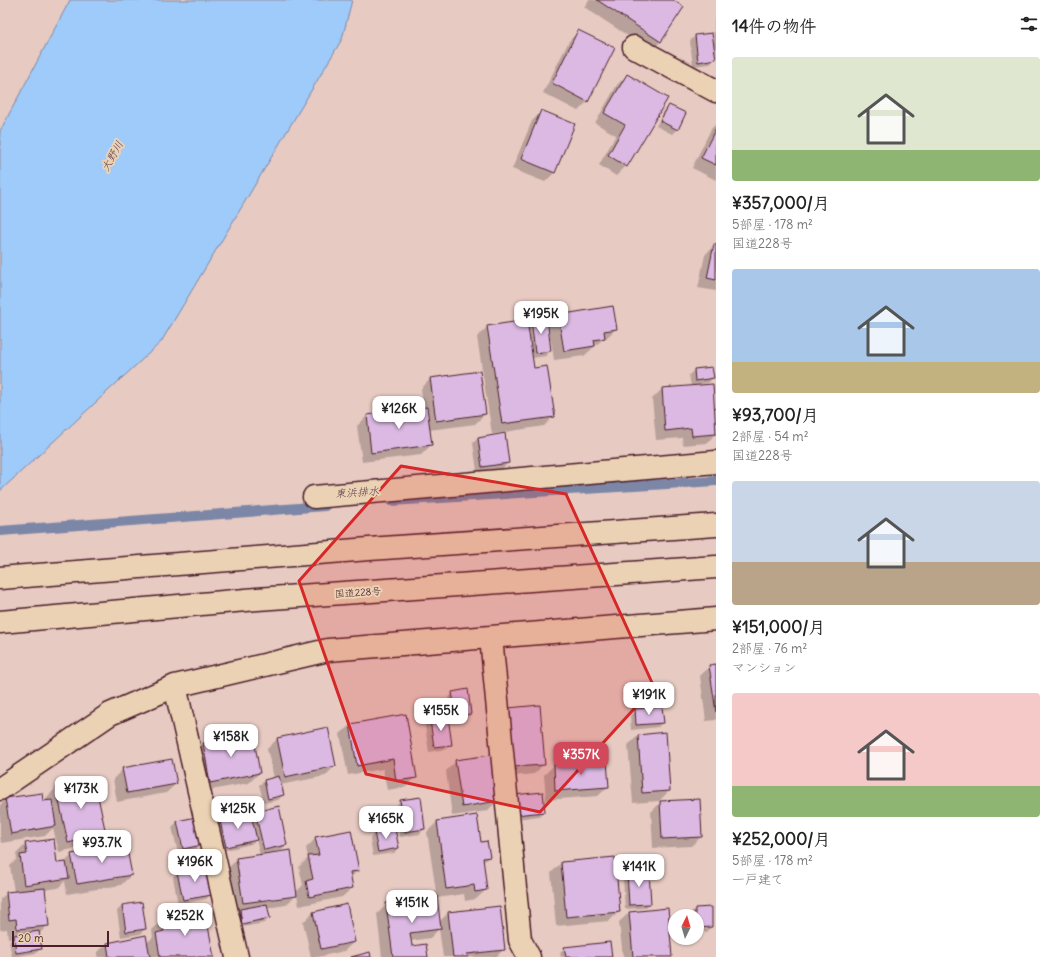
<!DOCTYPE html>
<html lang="ja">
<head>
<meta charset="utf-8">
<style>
  body { margin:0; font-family:Delius,"Klee One",sans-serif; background:#f2f2f2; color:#222; height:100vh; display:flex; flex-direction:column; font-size:15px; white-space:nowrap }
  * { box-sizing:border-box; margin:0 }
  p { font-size:13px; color:#767676 }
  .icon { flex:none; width:22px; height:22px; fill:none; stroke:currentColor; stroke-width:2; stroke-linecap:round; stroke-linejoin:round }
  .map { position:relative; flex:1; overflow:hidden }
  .panel { display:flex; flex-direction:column; background:#fff; width:340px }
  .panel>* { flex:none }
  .needle { width:26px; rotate:5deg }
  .buttons { position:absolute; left:668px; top:909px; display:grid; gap:8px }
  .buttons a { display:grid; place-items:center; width:36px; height:36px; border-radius:50%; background:#fff; box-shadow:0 1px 3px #0004; font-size:20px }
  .scale { position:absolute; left:12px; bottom:10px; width:97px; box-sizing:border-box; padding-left:4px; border:2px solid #4a1f2b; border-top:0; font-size:11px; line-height:14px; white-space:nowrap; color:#4a1f2b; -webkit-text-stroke:3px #ecd2b4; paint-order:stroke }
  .price { position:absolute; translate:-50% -34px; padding:0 9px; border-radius:8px; background:#fff; color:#222; font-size:13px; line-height:26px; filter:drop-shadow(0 1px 2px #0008) }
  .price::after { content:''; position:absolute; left:50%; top:24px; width:12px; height:9px; margin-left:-6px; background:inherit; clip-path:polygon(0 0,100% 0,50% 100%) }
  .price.current { background:#d1495b; color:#fff }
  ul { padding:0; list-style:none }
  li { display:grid; align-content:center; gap:8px; height:212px; padding:0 16px }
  li span { display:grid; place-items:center; height:124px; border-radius:4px; color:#555 }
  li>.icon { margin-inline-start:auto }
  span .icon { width:72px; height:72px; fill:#fffc; stroke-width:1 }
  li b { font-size:17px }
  h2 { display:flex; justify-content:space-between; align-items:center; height:48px; padding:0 16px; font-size:17px }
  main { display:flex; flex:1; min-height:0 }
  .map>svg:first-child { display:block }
  .water { fill:#9ecbf9; stroke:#7c86a7 }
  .shadow { fill:#0003 }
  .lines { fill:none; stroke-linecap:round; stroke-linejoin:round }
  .stream { stroke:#7c86a7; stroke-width:10 }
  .building { fill:#dcb9e3; stroke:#4a1f2b }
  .minor-casing { stroke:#4a1f2b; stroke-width:25 }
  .highway-casing { stroke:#4a1f2b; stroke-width:25 }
  .minor { stroke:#ecd2b4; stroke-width:22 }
  .highway { stroke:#ecd2b4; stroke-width:22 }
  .marked { fill:#d62828; fill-opacity:0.2; stroke:#d62828; stroke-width:3; stroke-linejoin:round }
  .labels { text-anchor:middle; stroke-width:4; stroke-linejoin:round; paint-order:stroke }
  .street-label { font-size:10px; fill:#4a1f2b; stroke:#ecd2b4 }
  .water-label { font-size:11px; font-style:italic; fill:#57394a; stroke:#ecd2b4 }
</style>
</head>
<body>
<main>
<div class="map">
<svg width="716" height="957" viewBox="0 0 716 957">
  <rect width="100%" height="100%" fill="#e7cac2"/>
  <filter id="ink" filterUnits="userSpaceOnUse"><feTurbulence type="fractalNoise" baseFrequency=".025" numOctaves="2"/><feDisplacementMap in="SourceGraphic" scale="8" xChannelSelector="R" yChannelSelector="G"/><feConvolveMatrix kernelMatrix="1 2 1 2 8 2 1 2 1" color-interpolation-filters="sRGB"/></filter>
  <g filter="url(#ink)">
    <path class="water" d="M70,0h282l-10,39 -181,303 -161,149v-360z"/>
    <path class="shadow" d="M589,0h82l-10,41 -10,10 -67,-44z
      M716,17v39l-2,1 1,2 -5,5 -17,2 -3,-25 5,-5 16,-2 2,11h1v-26z
      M579,31l9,70 -10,10 -35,-18 26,-52z
      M627,75l-1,91 -10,10 -17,-11 17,-30 -21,-12 22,-38z
      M669,106l8,23 -5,5 -16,-8 8,-15z
      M541,112l13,61 -9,9 -33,-13 20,-48z
      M716,124v56l-24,-12 19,-39z
      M714,245h2v46l-18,-3 7,-33z
      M558,316l58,13 -10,9 -3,1 -19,17 -30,4 -3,-20h-2l1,11 -4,5 -14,2 1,11 21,47 -10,10 -52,8 -15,-97 10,-10 39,-6 1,4 5,-5 15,7z
      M694,370l19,8 -5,5 -9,1v2l13,-1 4,48 -9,10 -24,2 -1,-7 -26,2 -4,-41 10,-10 29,-3 -2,-11z
      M430,379l55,35 -10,10 -46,6 2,15 -10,10 -59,7 -5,-36 10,-10 57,-7 -3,-20z
      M478,438l30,25 -5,5 -26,3 -4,-28z
      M716,665v55l-10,1 -6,-45 10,-10z
      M453,693l17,21 -5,5 -13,1 -4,-22z
      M635,710l28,12 -5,5 -27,3 -1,-15z
      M405,715l11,62 -10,10 -19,3 -4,-21 -35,6 -8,-41 10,-9z
      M499,719l45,45 -10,10 -30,3z
      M430,721l21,23 -5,5 -17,3 -4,-26z
      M327,728l8,38 -10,10 -45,9 3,10 -5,5 -14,3 -5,-18 5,-4 10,-3 -7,-29 10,-10z
      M638,736l31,55 -10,10 -26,2 -5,-58z
      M203,744l56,29 -10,10 -49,9 -6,-38z
      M456,761l41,40 -10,10 -35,5 -6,-45z
      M606,762l2,25 -10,9 -52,4 -2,-25 10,-10z
      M123,769l53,15 -10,9 -49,9 -4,-23z
      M93,780l12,54 -10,10 -36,8 -6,-24 -8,8 -44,7 -1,-8v-30l6,-6 41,3 -1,-4 10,-10z
      M400,801l24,28 -4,5 -20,3 -4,-31z
      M508,801l36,10 -5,5 -29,4z
      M661,802l40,35 -10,9 -38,2 -2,-36z
      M256,813l30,32 -4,5 -18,4v1l32,37 7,-7 -4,-18 9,-9 -2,-10 10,-10 42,32 -8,9 2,9 -10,9 -43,9 -2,-12 -11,11 -19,3 2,10 -5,5 -26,5 -3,-13 3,-3 -5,1 -6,-44 10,-10 23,-3 -4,-17 -5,5 -29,7 -6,-24 5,-5 30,-4z
      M195,818l6,27 -5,4 -18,4 -6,-26 5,-5z
      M437,822l43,21 9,14 -7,6 4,27 -10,9 -11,2 -1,-7 -27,4 2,24 9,-9 56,36 -8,8h-53l-4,-28 -9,9 -20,3 1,6 16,10h-45l-5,-43 10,-10 50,-6 -10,-66z
      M375,833l23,15 -4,5 -21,3 -3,-18z
      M26,844l30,20 8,-1 8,-8 59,20 -10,10 -54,9 -2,-13 -7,7 -14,2 4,35 -9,9 2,14 -5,5 -24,4 -3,-16 4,-3h-5l-1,-9 -7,1v-31l7,-6 7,-1 -4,-26 7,-7 -1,-5z
      M561,863l58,49 -10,9 -53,5 -5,-53z
      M178,872l33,22 -5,5 -28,6 -5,-28z
      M628,873l22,30 -5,5 -20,1 -2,-31z
      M141,903l4,26 -5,5 -19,3 -4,-26 5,-5z
      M346,905l8,37 -10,9 -26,6h-7l-8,-35 10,-9z
      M695,909l16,18 -4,5h-10v-3l11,-1v-2l-11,1v-11h-7v-3z
      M629,913l42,44h-48l-4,-35z
      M162,920l51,37h-115l-1,-4 10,-10 39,1 7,-7 -1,-7z
      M565,948l46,9h-50l-1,-5z"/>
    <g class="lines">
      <path class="stream" d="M391,501l325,-20
        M0,531l325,-25"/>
    </g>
    <path class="building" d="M597,0h76l11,7 -23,35z
      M578,30l37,18 -27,54 -36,-19z
      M712,33l4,26 -18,3 -3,-27z
      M627,74l41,24 -41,69 -19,-12 17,-30 -21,-12z
      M669,105l17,8 -8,17 -18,-9z
      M541,110l34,14 -20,49 -34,-14z
      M716,128v37l-15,-7z
      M714,244h2v36l-9,-2z
      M613,306l4,23 -13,2 1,7 -11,2 1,6 -31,5 -6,-36z
      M547,318l4,33 -16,2 -4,-34z
      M527,320l7,48 13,-2 8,51 -53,7 -15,-98z
      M712,367l2,11 -19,3 -1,-12z
      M480,371l6,43 -50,7 -6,-43z
      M713,384l3,50 -24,2 -1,-8 -26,3 -3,-43z
      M427,407l5,38 -61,8 -4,-38z
      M505,433l4,30 -27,4 -4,-29z
      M716,664v48l-7,-47z
      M468,689l3,25 -15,2 -4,-24z
      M540,705l5,60 -32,2 -5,-59z
      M662,707l2,16 -28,2 -1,-16z
      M406,714l11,64 -21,3 -3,-22 -36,7 -7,-42z
      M448,717l4,28 -18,2 -4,-27z
      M328,727l8,39 -51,11 -8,-39z
      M666,732l4,59 -28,2 -4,-58z
      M253,734l7,39 -50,10 -7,-40z
      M491,755l7,46 -36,6 -7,-47z
      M172,759l5,25 -50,9 -5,-25z
      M607,761l2,26 -54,4 -1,-27z
      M279,776l5,19 -16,4 -4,-19z
      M94,778l12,56 -38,9 -12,-56z
      M543,792l2,20 -30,3 -2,-20z
      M42,793l1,8 9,-1 4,26 -45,8 -6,-36z
      M421,797l4,32 -20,3 -5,-32z
      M700,799l2,38 -40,2 -2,-38z
      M279,806l8,39 -23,5 -9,-38z
      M251,814l6,26 -31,7 -6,-26z
      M477,815l4,27 6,-1 3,16 -7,1 4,32 -12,2 -1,-7 -28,4 -9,-68z
      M196,817l6,28 -19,4 -6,-28z
      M395,829l4,19 -21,4 -4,-20z
      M351,830l8,41 -9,1 3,16 -44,9 -3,-16 7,-2 -5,-23 11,-1 -4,-18z
      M54,839l3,24 9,-1 3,16 -45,7 -4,-30 7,-1 -2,-11z
      M126,844l6,31 -55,9 -6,-30z
      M291,850l6,46 -54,7 -7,-45z
      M615,857l5,55 -54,5 -5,-55z
      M207,866l5,29 -29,5 -6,-28z
      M649,871l2,33 -22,1 -2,-33z
      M45,888l4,38 -32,3 -1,-10 -7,1 -3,-28z
      M437,896l4,33 -31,4 2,13 14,-2 2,13h-35l-7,-54z
      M142,902l4,27 -20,3 -4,-27z
      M267,904l3,14 -28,6 -2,-15z
      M347,904l8,38 -34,7 -8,-37z
      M500,906l5,44 -38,4 1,3h-15l-5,-45z
      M712,907v20l-15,1v-12h-2v-8z
      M668,908l4,49h-39l-4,-45z
      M205,911l9,46h-54l-4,-24 8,-2 -3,-12z
      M39,931l3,18 -26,4 -2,-18z
      M146,935l4,22h-41l-2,-14z
      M610,942l2,15h-46l-2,-10z
      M370,952l1,5h-20z"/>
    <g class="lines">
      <g class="minor-casing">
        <path id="minor" d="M634,47l82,44
          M314,497l402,-35
          M491,637l29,303 9,17
          M175,686l62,271
          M0,789l110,-75 65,-28 153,-36 388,-31"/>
      </g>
      <g class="highway-casing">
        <path id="highway" d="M0,578l369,-29 347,-24
          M0,622l257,-23 459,-32"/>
      </g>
      <use href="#minor" class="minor"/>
      <use href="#highway" class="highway"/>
    </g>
  </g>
  <path class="marked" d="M401,466l165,28 88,193 -114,125 -174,-38 -67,-193z"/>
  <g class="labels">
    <g class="street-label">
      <text transform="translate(358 592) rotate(-4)" y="4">国道228号</text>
    </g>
    <g class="water-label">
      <text transform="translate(112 156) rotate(-61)" y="4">大野川</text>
      <text transform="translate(357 492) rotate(-4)" y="4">東浜排水</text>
    </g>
  </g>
</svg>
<div class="buttons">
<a><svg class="needle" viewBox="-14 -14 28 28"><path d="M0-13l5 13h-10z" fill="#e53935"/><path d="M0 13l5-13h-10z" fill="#767676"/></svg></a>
</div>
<div class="scale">20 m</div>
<b class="price" style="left:541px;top:335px">¥195K</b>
<b class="price" style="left:399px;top:430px">¥126K</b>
<b class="price" style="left:649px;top:716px">¥191K</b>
<b class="price" style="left:441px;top:732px">¥155K</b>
<b class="price" style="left:231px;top:758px">¥158K</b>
<b class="price current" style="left:581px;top:776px">¥357K</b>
<b class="price" style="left:81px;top:810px">¥173K</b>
<b class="price" style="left:238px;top:830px">¥125K</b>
<b class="price" style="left:386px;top:840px">¥165K</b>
<b class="price" style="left:102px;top:864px">¥93.7K</b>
<b class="price" style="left:195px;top:883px">¥196K</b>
<b class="price" style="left:639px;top:888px">¥141K</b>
<b class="price" style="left:412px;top:924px">¥151K</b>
<b class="price" style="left:185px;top:937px">¥252K</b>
</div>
<section class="panel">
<h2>14件の物件<svg class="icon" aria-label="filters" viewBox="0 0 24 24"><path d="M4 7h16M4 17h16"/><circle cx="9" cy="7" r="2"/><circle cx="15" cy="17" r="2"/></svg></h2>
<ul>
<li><span style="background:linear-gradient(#dfe7d0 75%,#8fb573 0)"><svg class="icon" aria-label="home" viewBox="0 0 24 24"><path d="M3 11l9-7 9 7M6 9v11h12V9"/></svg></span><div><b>¥357,000/月</b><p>5部屋 · 178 m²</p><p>国道228号</p></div></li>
<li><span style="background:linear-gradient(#a9c7e8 75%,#c2b280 0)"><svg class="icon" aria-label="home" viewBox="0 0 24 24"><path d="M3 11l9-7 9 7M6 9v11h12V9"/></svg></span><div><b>¥93,700/月</b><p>2部屋 · 54 m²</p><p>国道228号</p></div></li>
<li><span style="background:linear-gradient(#c9d6e8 65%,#b9a48a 0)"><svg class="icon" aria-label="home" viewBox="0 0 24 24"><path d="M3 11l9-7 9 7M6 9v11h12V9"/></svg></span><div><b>¥151,000/月</b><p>2部屋 · 76 m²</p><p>マンション</p></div></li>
<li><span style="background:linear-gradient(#f6c9c9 75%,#8fb573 0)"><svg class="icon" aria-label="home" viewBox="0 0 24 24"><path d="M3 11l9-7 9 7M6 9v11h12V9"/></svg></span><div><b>¥252,000/月</b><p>5部屋 · 178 m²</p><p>一戸建て</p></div></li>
</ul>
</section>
</main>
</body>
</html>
